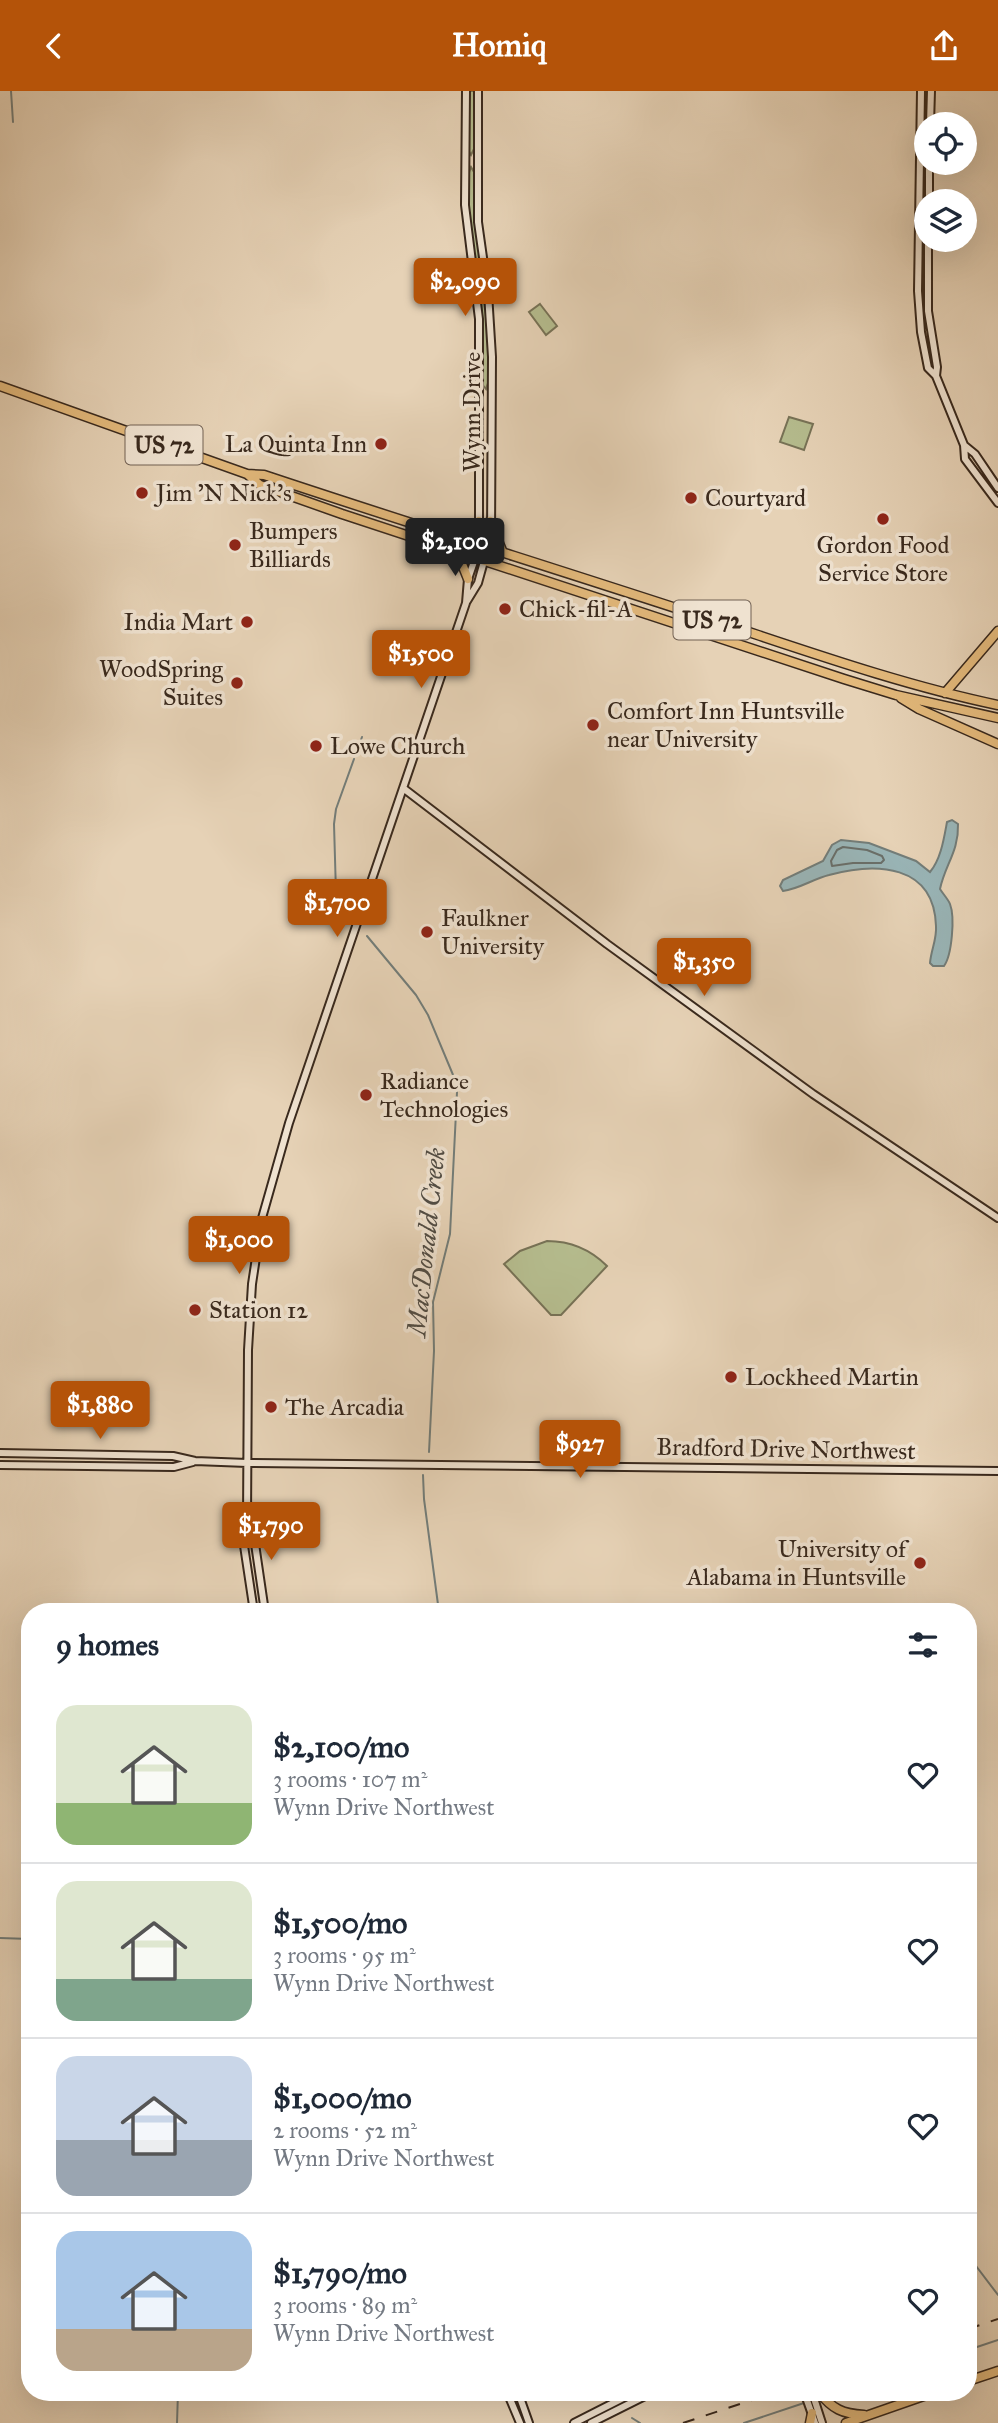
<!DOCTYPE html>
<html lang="en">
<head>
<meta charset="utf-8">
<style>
  body { margin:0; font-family:"IM FELL Great Primer",serif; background:#f2f2f3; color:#1f2937; height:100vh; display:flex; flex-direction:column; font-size:26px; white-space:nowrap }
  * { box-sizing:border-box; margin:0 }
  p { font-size:23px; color:#747a83 }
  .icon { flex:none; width:38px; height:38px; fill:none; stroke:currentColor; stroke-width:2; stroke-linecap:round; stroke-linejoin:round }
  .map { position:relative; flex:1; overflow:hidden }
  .sheet { position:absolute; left:21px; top:1512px; width:956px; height:798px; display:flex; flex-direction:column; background:#fff; border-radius:28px; box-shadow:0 7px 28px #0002 }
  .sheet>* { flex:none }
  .controls { position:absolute; left:914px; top:21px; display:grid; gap:14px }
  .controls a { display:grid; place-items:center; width:63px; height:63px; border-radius:50%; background:#fff; box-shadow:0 7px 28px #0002; font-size:35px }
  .price { position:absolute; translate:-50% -60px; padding:0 16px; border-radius:7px; background:#b45309; color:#fff; font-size:23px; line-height:46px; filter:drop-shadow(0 2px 4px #0008) }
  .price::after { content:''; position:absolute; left:50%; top:42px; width:21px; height:16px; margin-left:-10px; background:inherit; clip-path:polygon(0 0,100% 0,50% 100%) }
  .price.active { background:#222; color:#fff }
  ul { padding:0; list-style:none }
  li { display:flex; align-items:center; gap:21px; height:175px; padding:0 35px }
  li+li { border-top:2px solid #e0e1e3 }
  li span { display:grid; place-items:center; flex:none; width:196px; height:140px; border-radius:21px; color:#555 }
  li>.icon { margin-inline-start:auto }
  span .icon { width:84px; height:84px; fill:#fffc; stroke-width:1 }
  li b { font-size:30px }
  h2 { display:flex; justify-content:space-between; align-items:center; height:84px; padding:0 35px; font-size:30px }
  header { display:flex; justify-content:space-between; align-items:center; height:91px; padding:0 35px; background:#b45309; color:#fff; font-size:32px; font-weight:700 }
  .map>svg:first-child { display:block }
  .green { fill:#b5bc8e; stroke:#777256; stroke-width:2 }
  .water { fill:#99b5b7; stroke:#737d79; stroke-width:2 }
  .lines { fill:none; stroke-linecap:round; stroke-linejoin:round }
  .shore { stroke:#696f6a; stroke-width:2 }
  .stream { stroke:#737d79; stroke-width:2 }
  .secondary-casing { stroke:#39291d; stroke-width:10 }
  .highway-casing { stroke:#39291d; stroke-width:11 }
  .secondary { stroke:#efe2d0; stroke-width:6 }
  .highway { stroke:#e3b97b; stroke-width:8 }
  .rail { stroke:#39291d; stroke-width:2; stroke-dasharray:12 12; stroke-linecap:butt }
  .poi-dot { fill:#8f2418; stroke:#efe2d0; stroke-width:2.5 }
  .labels { text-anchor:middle; stroke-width:7; stroke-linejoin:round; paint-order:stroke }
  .shield { fill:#efe2d0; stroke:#706053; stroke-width:2 }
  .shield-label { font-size:23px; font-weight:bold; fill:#39291d }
  .street-label { font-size:24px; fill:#39291d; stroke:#efe2d0 }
  .poi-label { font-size:24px; fill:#39291d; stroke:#efe2d0; text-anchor:start }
  .water-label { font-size:26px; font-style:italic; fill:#514c44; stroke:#efe2d0 }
</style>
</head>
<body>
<header><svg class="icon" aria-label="back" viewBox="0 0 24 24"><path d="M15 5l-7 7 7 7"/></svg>Homiq<svg class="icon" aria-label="share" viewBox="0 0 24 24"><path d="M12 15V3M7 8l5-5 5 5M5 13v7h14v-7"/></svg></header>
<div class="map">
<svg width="998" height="2332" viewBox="0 0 998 2332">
  <rect width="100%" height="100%" fill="#e6d2b6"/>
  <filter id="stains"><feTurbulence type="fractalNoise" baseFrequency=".00286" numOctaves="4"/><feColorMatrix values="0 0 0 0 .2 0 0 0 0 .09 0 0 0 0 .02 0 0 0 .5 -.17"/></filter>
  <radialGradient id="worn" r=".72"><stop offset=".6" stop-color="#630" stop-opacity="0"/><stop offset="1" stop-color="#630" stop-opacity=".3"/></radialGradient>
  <path class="green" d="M469,0h6l-1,58 -3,6 -3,-5z
    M471,76l3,5 2,57 7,50 -3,6 -4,-6c-2,-25 -15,-92 -5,-112z
    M481,206c12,14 7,66 7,86l-2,6 -4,-5z
    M540,213l17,22 -11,9 -17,-23z
    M789,326l24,7 -9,26 -24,-8z
    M547,1150c24,0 43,8 60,25l-46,49h-10l-47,-51 16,-13z"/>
  <path class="water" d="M952,729l6,4c1,27 -13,41 -18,65 3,5 8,10 10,15 5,13 2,51 -6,62h-11l-3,-3c1,-13 7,-24 6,-37 -2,-62 -60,-64 -107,-51 -16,4 -30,14 -46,16l-3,-5 3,-6 40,-19 9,-16 9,-5 28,3 47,18 14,11c11,-13 14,-34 17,-50z"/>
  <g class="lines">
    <path class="shore" d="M843,756l24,3 15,6 2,4 -3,3h-28l-21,3 -1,-5 6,-11z"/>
    <path class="stream" d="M11,0l2,31
      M357,660l5,-14
      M348,824l-6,-7 -6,-15 -2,-69 2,-15 18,-50
      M367,845l49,59 12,20 28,67 1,10 -7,142 -17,68 1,49 -5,101
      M423,1384l1,24 15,113
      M0,1847l30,1
      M973,2171l25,33
      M968,2259l30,-10
      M825,2306l13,-5
      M632,2327l8,5
      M177,2332l1,-31
      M744,2332l69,-23"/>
    <g class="secondary-casing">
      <path id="secondary" d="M921,0l-3,200 3,41 7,36 8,8 28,69 1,14 33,44
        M930,33l1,-33
        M929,110v-38
        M928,149v71l9,56 -1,9
        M964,354l11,9 23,34
        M467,510l11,-18 13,-47 1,-179 -4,-64 -10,-71v-131
        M403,697l204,156 206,150 185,124
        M0,1362l173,3 22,5 52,2 751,8
        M0,1374l174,2 19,-5
        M248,1432l6,14 11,75
        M254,1521l-11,-73 4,-18 1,-171 4,-66 10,-66 27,-95 177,-520 2,-24 11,-32v-228l-14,-114 1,-114
        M507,2301l13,31
        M518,2301l11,31
        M804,2301l11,31
        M812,2301l10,31
        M574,2332l61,-31
        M591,2332l62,-31"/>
    </g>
    <g class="highway-casing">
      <path id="highway" d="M0,295l247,88 17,1c141,47 283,91 424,137 102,33 205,71 310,93
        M247,383l13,11 82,29 502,165 52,16 102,23
        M490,430l13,32
        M461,450l11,-8 7,-12
        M453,460l9,13 6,15
        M945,602l53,-62
        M901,607l18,11 79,35
        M968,2290l30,-10
        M819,2301c13,17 24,22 45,23
        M810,2332l2,-10
        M846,2332l89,-31"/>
    </g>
    <use href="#secondary" class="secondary"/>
    <use href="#highway" class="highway"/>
    <path class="rail" d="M968,2238l30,-10
      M683,2332l93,-31"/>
  </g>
  <g class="poi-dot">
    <circle cx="381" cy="353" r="7"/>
    <circle cx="142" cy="402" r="7"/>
    <circle cx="691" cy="407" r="7"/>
    <circle cx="883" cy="428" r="7"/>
    <circle cx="235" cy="454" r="7"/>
    <circle cx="505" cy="518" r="7"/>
    <circle cx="247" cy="531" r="7"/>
    <circle cx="237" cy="592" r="7"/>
    <circle cx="593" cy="634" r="7"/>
    <circle cx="316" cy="655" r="7"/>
    <circle cx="427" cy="841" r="7"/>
    <circle cx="366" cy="1004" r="7"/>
    <circle cx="195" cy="1219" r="7"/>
    <circle cx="731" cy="1286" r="7"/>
    <circle cx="271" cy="1316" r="7"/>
    <circle cx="920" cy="1472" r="7"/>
  </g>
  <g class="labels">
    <g class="shield">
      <rect x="125.5" y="334.5" width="77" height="39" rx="5"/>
      <rect x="673.5" y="509.5" width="77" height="39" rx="5"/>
    </g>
    <g class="shield-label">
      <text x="164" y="362">US 72</text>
      <text x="712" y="537">US 72</text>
    </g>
    <g class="street-label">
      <text transform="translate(472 321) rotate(-90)" y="8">Wynn Drive</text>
      <text transform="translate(786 1358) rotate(1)" y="8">Bradford Drive Northwest</text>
    </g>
    <g class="poi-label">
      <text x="367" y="361" text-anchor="end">La Quinta Inn</text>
      <text x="156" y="410">Jim 'N Nick's</text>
      <text x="705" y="415">Courtyard</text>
      <text x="249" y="448">Bumpers<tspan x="249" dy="28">Billiards</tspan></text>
      <text x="883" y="462" text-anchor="middle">Gordon Food<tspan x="883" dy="28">Service Store</tspan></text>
      <text x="519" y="526">Chick-fil-A</text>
      <text x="233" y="539" text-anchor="end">India Mart</text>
      <text x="223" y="586" text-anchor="end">WoodSpring<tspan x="223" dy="28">Suites</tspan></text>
      <text x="607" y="628">Comfort Inn Huntsville<tspan x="607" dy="28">near University</tspan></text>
      <text x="330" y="663">Lowe Church</text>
      <text x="441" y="835">Faulkner<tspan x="441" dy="28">University</tspan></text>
      <text x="380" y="998">Radiance<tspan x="380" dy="28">Technologies</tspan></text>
      <text x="209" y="1227">Station 12</text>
      <text x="745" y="1294">Lockheed Martin</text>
      <text x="285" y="1324">The Arcadia</text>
      <text x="906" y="1466" text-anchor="end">University of<tspan x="906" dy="28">Alabama in Huntsville</tspan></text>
    </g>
    <g class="water-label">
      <text transform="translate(426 1151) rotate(-84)" y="9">MacDonald Creek</text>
    </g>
  </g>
  <rect width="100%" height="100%" filter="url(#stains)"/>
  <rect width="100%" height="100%" fill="url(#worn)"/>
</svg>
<div class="controls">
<a><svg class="icon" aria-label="locate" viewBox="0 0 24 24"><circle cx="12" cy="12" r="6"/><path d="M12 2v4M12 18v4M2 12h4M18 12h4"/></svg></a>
<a><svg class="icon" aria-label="layers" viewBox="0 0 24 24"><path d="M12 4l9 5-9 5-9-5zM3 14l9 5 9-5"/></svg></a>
</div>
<b class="price" style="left:465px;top:227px">$2,090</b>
<b class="price active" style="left:455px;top:487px">$2,100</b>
<b class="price" style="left:421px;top:599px">$1,500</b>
<b class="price" style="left:337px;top:848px">$1,700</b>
<b class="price" style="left:704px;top:907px">$1,350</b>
<b class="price" style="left:239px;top:1185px">$1,000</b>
<b class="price" style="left:100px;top:1350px">$1,880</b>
<b class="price" style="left:580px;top:1389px">$927</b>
<b class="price" style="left:271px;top:1471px">$1,790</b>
<section class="sheet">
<h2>9 homes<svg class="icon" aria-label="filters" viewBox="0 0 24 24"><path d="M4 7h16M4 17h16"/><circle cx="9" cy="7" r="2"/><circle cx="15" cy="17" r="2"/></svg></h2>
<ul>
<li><span style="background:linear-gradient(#dfe7d0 70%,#8fb573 0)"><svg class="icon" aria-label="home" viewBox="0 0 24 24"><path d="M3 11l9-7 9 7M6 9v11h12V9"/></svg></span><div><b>$2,100/mo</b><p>3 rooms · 107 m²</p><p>Wynn Drive Northwest</p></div><svg class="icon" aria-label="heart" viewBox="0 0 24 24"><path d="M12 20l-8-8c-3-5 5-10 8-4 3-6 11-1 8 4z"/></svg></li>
<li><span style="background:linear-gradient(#dfe7d0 70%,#7fa58c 0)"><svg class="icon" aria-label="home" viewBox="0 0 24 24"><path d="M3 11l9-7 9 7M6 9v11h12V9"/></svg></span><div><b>$1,500/mo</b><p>3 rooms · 95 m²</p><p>Wynn Drive Northwest</p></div><svg class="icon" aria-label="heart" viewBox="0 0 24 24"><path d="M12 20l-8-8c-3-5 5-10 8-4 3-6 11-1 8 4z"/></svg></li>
<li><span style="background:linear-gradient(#c9d6e8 60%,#9aa5b1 0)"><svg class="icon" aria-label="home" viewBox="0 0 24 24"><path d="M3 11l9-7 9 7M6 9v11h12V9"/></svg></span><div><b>$1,000/mo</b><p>2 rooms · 52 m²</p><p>Wynn Drive Northwest</p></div><svg class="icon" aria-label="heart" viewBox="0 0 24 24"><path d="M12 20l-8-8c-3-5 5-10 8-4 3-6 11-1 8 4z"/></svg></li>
<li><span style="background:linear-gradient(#a9c7e8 70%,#b9a48a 0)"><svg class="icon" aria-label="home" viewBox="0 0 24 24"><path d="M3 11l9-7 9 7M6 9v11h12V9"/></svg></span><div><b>$1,790/mo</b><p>3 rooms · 89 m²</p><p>Wynn Drive Northwest</p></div><svg class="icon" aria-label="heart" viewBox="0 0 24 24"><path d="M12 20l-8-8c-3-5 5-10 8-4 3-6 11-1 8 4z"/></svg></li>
</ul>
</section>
</div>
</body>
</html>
